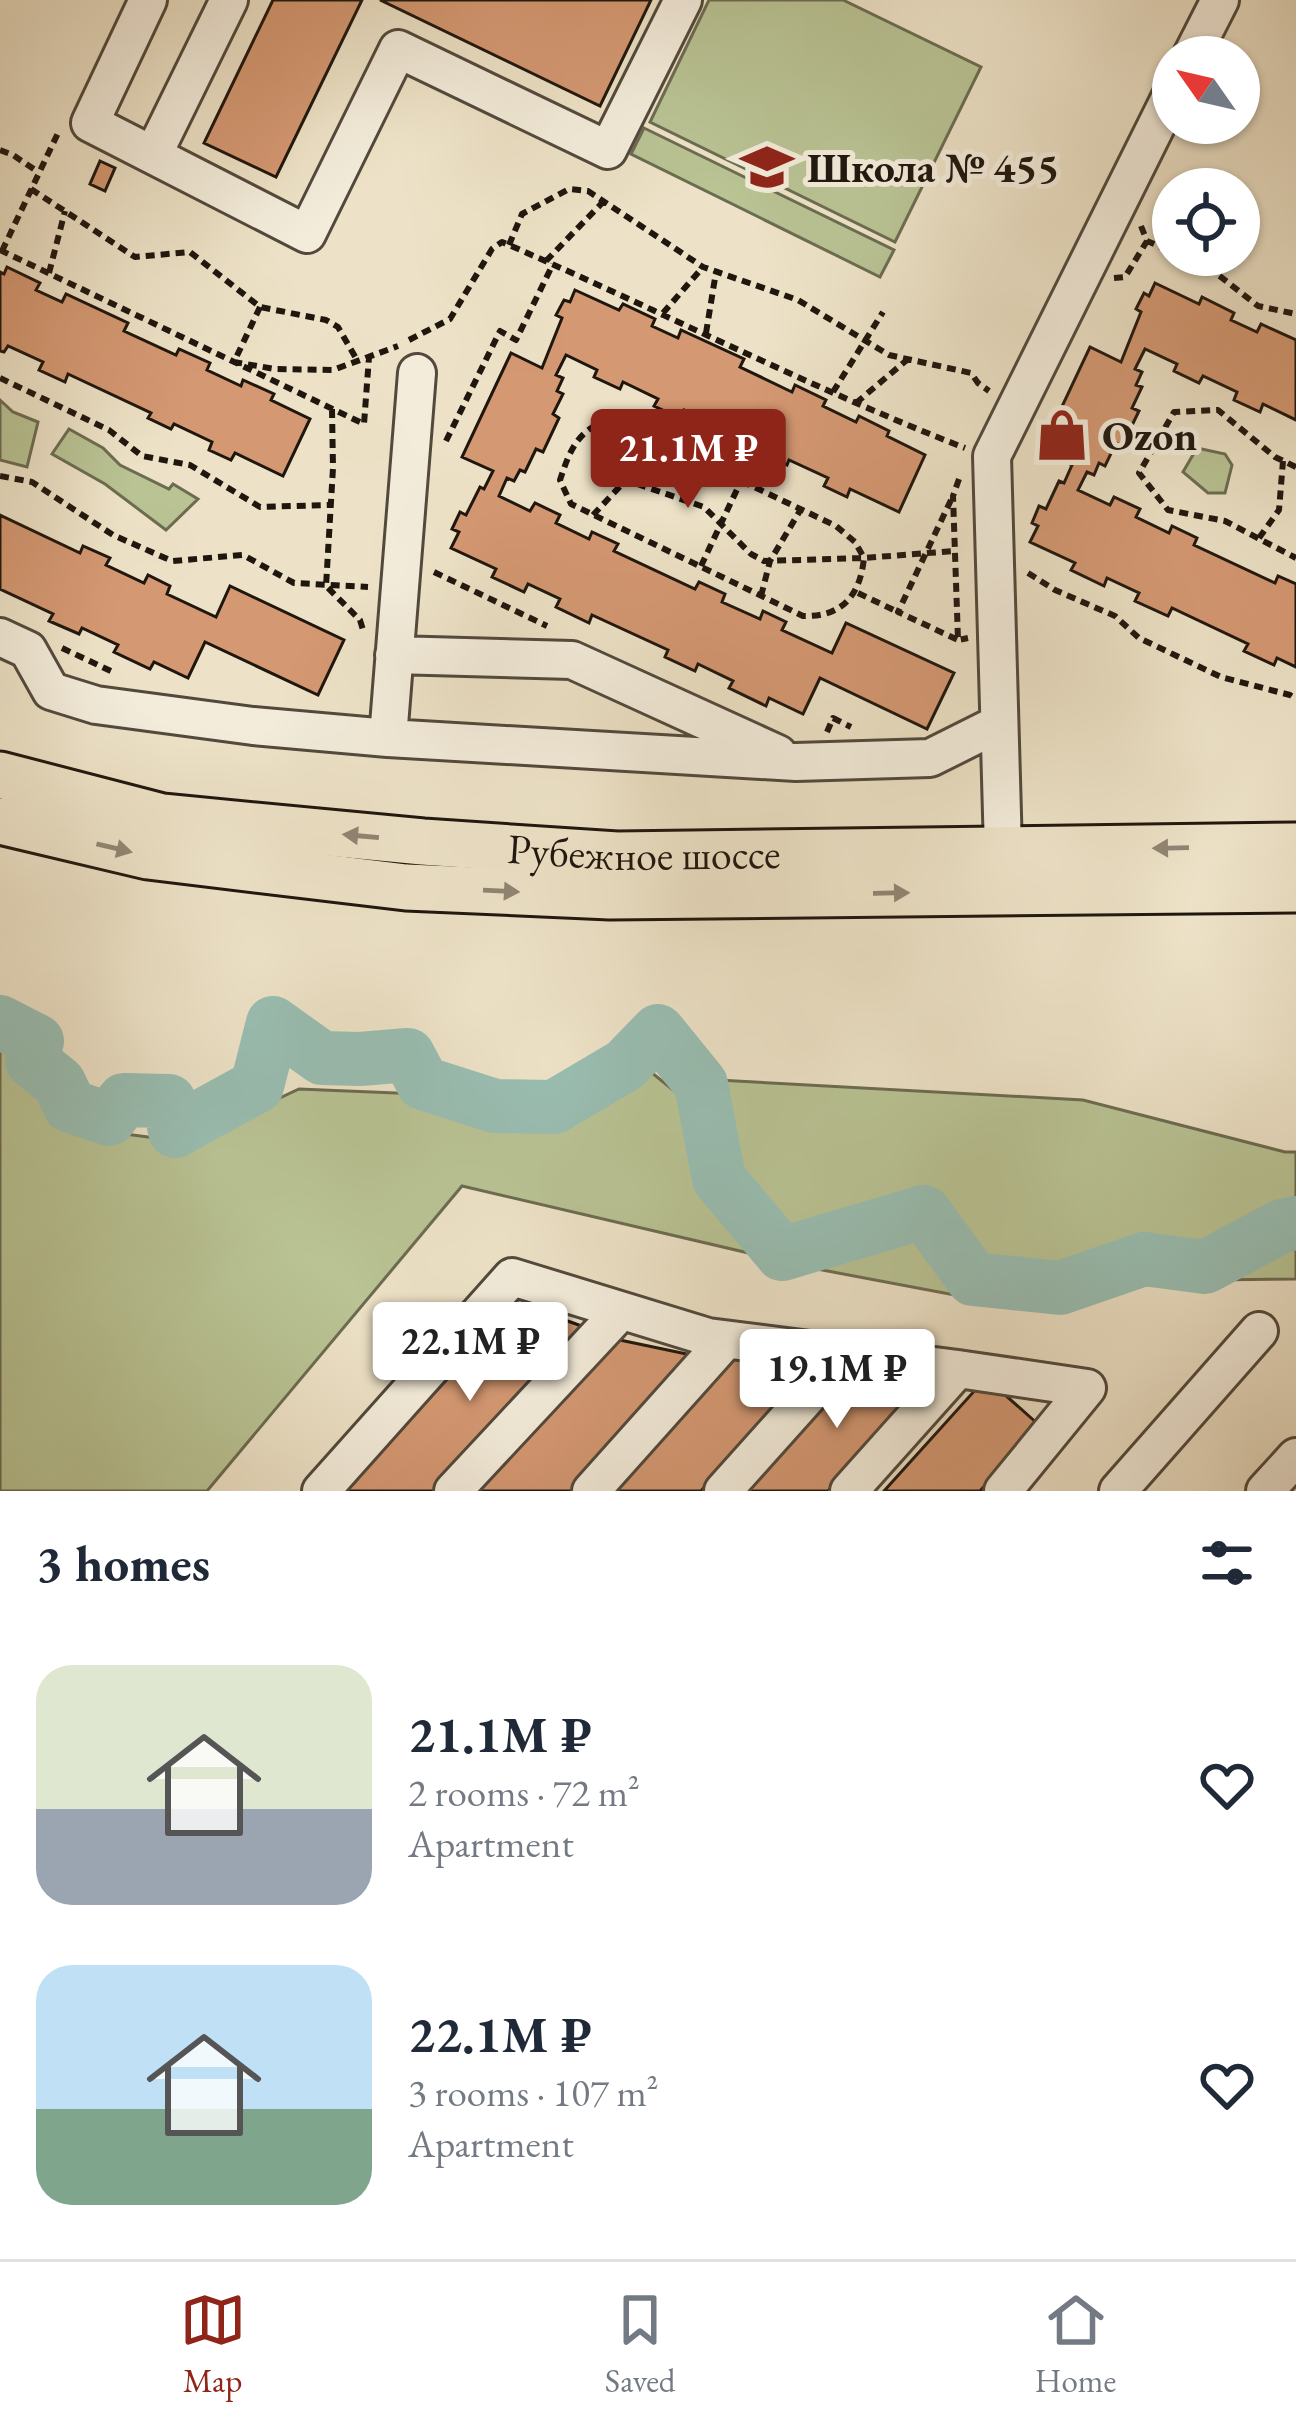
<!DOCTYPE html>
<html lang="en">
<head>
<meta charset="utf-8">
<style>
  body { margin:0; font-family:"EB Garamond",serif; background:#f2f2f3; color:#1f2937; height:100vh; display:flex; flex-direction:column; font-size:45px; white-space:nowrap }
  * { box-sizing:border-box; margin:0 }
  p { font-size:39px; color:#747a83 }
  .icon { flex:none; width:66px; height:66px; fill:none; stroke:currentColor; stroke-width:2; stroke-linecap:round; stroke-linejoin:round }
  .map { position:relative; height:1491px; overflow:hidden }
  .side { display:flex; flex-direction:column; background:#fff; flex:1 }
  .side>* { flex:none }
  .needle { width:78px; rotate:304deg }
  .fabs { position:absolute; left:1152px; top:36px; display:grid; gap:24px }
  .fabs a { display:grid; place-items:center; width:108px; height:108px; border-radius:50%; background:#fff; box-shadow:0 3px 9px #0004; font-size:60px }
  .price { position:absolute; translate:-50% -102px; padding:0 27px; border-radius:12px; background:#fff; color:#222; font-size:39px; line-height:78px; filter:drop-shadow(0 3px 6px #0008) }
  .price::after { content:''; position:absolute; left:50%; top:72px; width:36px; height:27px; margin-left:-18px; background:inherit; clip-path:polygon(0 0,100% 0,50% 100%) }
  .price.current { background:#8f2418; color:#fff }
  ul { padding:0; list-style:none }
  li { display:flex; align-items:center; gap:36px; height:300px; padding:0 36px }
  li span { display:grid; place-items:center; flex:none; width:336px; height:240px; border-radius:36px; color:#555 }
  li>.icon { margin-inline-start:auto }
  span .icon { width:144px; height:144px; fill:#fffc; stroke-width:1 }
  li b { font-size:51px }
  h2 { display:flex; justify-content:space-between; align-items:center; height:144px; padding:0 36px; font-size:51px }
  .menu { display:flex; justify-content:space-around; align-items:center; height:168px; border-top:3px solid #e0e1e3; background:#fff; font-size:33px; color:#747a83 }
  .menu a { display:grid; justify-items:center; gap:6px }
  .menu .current { color:#8f2418 }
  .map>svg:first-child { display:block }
  .green { fill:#b9c394; stroke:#6c6c51; stroke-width:3 }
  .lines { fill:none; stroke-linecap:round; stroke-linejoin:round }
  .river { stroke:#99beb2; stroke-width:54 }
  .building { fill:#d49872; stroke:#1f160e; stroke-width:3 }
  .minor-casing { stroke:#52493c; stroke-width:42 }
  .major-casing { stroke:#1f160e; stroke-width:51 }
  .path { stroke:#1f160e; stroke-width:6; stroke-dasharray:9 6; stroke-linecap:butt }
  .minor { stroke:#f3ecdb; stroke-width:36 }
  .major { stroke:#ede2c7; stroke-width:45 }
  .oneway { fill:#908674 }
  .labels { text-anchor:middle; stroke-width:10; stroke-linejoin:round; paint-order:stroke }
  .poi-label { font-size:42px; font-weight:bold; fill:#1f160e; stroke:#f3ecdb; text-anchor:start }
  .street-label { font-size:42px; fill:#1f160e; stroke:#f3ecdb }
</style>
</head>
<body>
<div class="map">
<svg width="1296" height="1491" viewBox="0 0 1296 1491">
  <rect width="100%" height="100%" fill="#ede2c7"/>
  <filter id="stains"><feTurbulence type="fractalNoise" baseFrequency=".00167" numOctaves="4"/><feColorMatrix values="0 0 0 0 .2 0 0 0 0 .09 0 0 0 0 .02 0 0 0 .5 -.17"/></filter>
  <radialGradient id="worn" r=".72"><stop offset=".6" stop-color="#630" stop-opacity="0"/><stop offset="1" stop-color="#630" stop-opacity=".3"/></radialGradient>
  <path class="green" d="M709,0h134l138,67 -86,175 -245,-120z
    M644,128l250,122 -14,27 -249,-123z
    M0,400l13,12 25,10 -11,45 -27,-7z
    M69,429l34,19 17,17 49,24 4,-5 25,15 -32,31 -61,-46 -53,-30z
    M1197,448l28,6 7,11 -7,28h-17l-25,-21z
    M0,1039l19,11 2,26 51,51 114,15 113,-53 121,5 135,34 86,-64 47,38 30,-22 365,20 202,52h11v127l-168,2 -77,15h-91l-143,-27 -355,-83 -255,305h-207z"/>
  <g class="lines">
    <path class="river" d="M0,1022l37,19 -5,20 27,22 11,23 39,13 15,-19 45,1 6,30 82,-45 16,-63 49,35 38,1 48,-4 15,28 72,23 59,1 71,-42 33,-34 43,53 18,95 63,75 142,-42 49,67 87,9 84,-29 61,8 77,-41 14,-3"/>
  </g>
  <path class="building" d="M273,0h89l-86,177 -72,-34z
    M380,0h271l-51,106z
    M100,161l15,7 -10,23 -15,-7z
    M7,267l33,16 -4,7 26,12 4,-8 62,29 -4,8 52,24 3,-6 31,14 -3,7 34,16 2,-6 31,14 -3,6 39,19 -27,57 -48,-23 -4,7 -22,-10 3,-8 -38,-18 -3,5 -23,-11 3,-5 -83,-39 -3,8 -26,-12 4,-8 -35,-16 -4,6 -4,-1v-79l4,2z
    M1155,283l44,21 3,-7 32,16 -3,7 26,12 4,-8 35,16v80l-33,-16 -3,8 -26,-12 3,-8 -34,-16 -4,7 -25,-12 3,-7 -32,-15 -10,20 7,3 -6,13 6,2 -10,21 7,3 -17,35 -6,-3 -11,23 -6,-3 -5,12 -7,-3 -9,18 32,15 4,-8 26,12 -4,8 33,16 3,-7 25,12 -3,7 81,38 3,-7 18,8v83l-19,-9 -3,7 -30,-14 4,-7 -76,-36 -4,8 -33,-15 4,-8 -32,-15 -3,8 -33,-16 4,-7 -45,-21 8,-16 -6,-3 7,-17 7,3 13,-28 5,2 8,-18 -31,-14 49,-104 31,15 20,-50 -5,-3 8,-16 5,3z
    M575,290l44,20 4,-6 32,15 -3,7 26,12 3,-8 63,29 -4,8 52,25 3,-7 31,15 -3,6 33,16 3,-6 30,15 -2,5 38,19 -26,57 -49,-23 -3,8 -23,-11 4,-8 -39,-18 -2,5 -23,-10 2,-5 -82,-40 -4,8 -26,-12 4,-7 -35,-17 -3,7 -26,-12 3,-7 -31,-15 -10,20 7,3 -6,13 6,3 -10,20 6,4 -16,34 -7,-3 -11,23 -5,-2 -6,11 -7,-3 -8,18 31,15 5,-8 25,12 -4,8 33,16 3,-7 26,12 -4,7 81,38 4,-7 26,12 -3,8 38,17 3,-8 23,11 -4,8 50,23 14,-30 108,50 -27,56 -107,-51 -17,36 -34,-16 -3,8 -37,-18 4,-7 -35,-17 -3,7 -30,-14 3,-7 -76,-35 -3,8 -33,-16 4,-8 -32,-15 -4,8 -32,-15 4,-8 -45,-21 8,-16 -7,-3 8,-17 6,3 14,-28 4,2 9,-18 -31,-14 49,-104 31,15 20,-50 -6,-3 8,-15 6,2z
    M0,515l80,38 3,-7 27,12 -4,7 38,18 4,-8 22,11 -3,8 49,23 14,-31 114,54 -26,55 -113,-53 -17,36 -34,-16 -4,7 -36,-17 4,-7 -36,-17 -3,6 -30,-13 4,-7 -53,-25z
    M518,1303l69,25 -149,163h-95z
    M615,1339l81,17 -124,135h-97z
    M730,1357l80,11 -109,123h-91z
    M855,1365l74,13 -101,113h-88z
    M986,1378l53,47 -59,66h-96z"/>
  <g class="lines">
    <g class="minor-casing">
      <path id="minor" d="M148,0l-58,123 217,111 91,-185 210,101 75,-150
        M1191,57l29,-57
        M153,155l76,-155
        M0,637l28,13 23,41 45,14 157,21 135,12 408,24 134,-4 68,-34
        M394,655l178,5 206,94
        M388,738l29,-365
        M1003,850l-11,-394 181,-364
        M321,1491l191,-214 196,60 250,32 129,19
        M453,1491l168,-180
        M591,1491l135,-151
        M723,1491l121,-135
        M849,1491l109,-122
        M1003,1491l84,-103
        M1118,1491l141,-160
        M1265,1491l31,-34"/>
    </g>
    <g class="major-casing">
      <g id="major">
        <path id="s1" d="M0,775l162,42 261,25 194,13 679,-9"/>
        <path d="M0,821l148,35 258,31 204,9 686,-7"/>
      </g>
    </g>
    <path class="path" d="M0,150l13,5 25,17
      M31,189l104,68 55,-5 70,55 66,13 12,7 19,33
      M1141,226l6,15 26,11
      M509,245l13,-31 47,-25 19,2 115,76 95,33 91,55 82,18 7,10 11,8
      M0,250l364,174 5,-67
      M2,251l56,-118
      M1180,255l28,12 50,39 38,8
      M546,261l58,-60
      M49,273l16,-62
      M1114,278l11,-1 22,-36
      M260,307l-26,55 41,7 58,1 65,-24
      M663,313l40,-46
      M706,333l10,-61
      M409,340l41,-21 42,-70 10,-7c155,67 306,145 463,206
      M0,378l109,52 33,26 48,9 70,42 69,-2
      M833,392l50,-80
      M856,403l52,-44
      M332,409l1,59 -7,118 34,34 3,10
      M605,421l15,2 216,103 19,16 9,16c-4,38 -22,59 -61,58l-232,-112 -11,-24c9,-27 16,-48 45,-59z
      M633,429l6,55
      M446,441l54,-110 16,9 37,-76
      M1296,467l-21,-10 -57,-47 -44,2 -35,61 29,37 57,11 71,37
      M0,476l32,6 81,53 59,26 71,-6 51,28 74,4
      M959,479l-6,17 5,144 10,-2
      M951,500l-53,112 60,28
      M593,515l33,-35 78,27 47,47 13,7 100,-3 90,-7
      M1259,538l20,-28 4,-49
      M701,566l40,-85
      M434,572l113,54
      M1028,573l27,17 60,26 24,22 82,39 69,18 6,4
      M858,593l40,19
      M761,596l9,-35 31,-52
      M62,648l53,25
      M827,732l6,-14 18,9"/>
    <use href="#minor" class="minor"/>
    <use href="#major" class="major"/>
  </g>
  <defs><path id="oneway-solid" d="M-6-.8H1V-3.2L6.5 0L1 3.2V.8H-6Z" transform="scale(3)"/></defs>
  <g class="oneway">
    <use href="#oneway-solid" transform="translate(361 836) rotate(-175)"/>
    <use href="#oneway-solid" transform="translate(114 848) rotate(13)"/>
    <use href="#oneway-solid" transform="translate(1171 848) rotate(179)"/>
    <use href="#oneway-solid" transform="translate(501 891) rotate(3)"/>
    <use href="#oneway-solid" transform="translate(891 893) rotate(-1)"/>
  </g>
  <defs>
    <g id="school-bare" transform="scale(4.14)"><path d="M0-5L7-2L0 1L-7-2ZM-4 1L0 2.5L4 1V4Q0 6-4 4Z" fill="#8f2418" stroke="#f3ecdb" stroke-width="2.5" paint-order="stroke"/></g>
    <g id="shop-bare" transform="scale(4.14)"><path d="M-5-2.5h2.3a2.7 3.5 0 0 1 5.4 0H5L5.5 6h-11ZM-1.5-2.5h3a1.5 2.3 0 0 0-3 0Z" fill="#8f2418" stroke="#f3ecdb" stroke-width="2.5" paint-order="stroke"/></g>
  </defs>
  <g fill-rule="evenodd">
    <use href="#school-bare" x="767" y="167"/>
    <use href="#shop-bare" x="1062" y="435"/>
  </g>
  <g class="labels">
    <g class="poi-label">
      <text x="807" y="182">Школа № 455</text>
      <text x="1102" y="450">Ozon</text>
    </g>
    <g class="street-label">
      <text dy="15" stroke="none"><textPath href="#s1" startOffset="651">Рубежное шоссе</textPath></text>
    </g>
  </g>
  <rect width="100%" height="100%" filter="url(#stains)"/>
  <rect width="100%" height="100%" fill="url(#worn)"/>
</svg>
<div class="fabs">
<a><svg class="needle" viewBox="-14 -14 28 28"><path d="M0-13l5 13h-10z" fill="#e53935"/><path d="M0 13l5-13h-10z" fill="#747a83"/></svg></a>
<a><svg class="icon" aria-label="locate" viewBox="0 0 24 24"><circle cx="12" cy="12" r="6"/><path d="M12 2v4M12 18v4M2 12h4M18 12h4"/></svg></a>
</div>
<b class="price current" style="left:688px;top:511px">21.1M ₽</b>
<b class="price" style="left:470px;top:1404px">22.1M ₽</b>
<b class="price" style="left:837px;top:1431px">19.1M ₽</b>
</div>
<section class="side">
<h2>3 homes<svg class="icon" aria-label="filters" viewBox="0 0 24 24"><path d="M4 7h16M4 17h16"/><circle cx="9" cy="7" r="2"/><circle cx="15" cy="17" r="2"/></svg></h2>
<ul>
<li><span style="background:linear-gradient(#dfe7d0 60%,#9aa5b1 0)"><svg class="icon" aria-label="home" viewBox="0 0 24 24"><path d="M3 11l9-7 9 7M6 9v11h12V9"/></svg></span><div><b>21.1M ₽</b><p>2 rooms · 72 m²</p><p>Apartment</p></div><svg class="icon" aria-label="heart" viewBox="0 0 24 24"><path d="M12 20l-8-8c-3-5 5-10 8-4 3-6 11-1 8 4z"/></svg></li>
<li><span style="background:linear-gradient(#bfe0f5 60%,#7fa58c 0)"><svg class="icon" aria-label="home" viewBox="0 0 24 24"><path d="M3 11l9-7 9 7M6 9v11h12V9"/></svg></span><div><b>22.1M ₽</b><p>3 rooms · 107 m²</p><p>Apartment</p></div><svg class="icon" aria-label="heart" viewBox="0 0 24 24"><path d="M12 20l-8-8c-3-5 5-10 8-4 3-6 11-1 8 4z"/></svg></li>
</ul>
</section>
<nav class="menu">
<a class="current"><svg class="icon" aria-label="map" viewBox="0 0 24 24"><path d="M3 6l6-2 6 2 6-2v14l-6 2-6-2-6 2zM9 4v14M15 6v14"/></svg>Map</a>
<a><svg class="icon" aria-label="saved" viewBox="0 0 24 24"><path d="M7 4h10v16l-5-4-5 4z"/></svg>Saved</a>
<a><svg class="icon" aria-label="home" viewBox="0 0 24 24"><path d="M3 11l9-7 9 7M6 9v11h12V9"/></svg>Home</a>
</nav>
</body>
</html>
